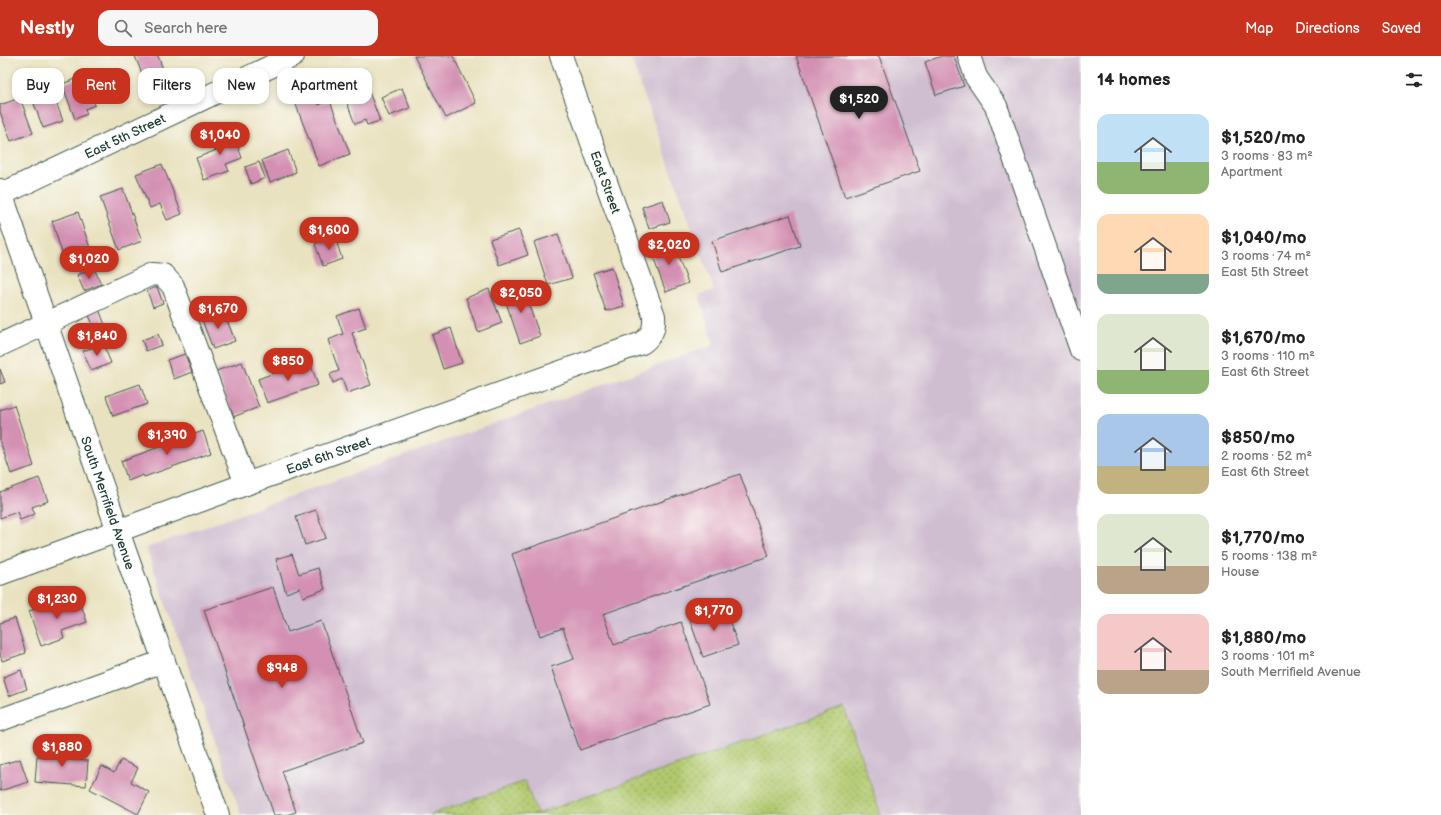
<!DOCTYPE html>
<html lang="en">
<head>
<meta charset="utf-8">
<style>
  body { margin:0; font-family:"Balsamiq Sans",sans-serif; background:#f6f6f6; color:#222; height:100vh; display:flex; flex-direction:column; font-size:15px; white-space:nowrap }
  * { box-sizing:border-box; margin:0 }
  p { font-size:13px; color:#767676 }
  .icon { flex:none; width:22px; height:22px; fill:none; stroke:currentColor; stroke-width:2; stroke-linecap:round; stroke-linejoin:round }
  .map { position:relative; flex:1; overflow:hidden }
  .details { display:flex; flex-direction:column; background:#fff; width:360px }
  .details>* { flex:none }
  .guide { position:absolute; left:12px; top:12px; width:380px; height:36px; display:flex; gap:8px }
  .price { position:absolute; translate:-50% -34px; padding:0 9px; border-radius:14px; background:#c8321e; color:#fff; font-size:13px; line-height:26px; filter:drop-shadow(0 1px 2px #0008) }
  .price::after { content:''; position:absolute; left:50%; top:24px; width:12px; height:9px; margin-left:-6px; background:inherit; clip-path:polygon(0 0,100% 0,50% 100%) }
  .price.active { background:#222; color:#fff }
  ul { padding:0; list-style:none }
  li { display:flex; align-items:center; gap:12px; height:100px; padding:0 16px }
  li span { display:grid; place-items:center; flex:none; width:112px; height:80px; border-radius:12px; color:#555 }
  li>.icon { margin-inline-start:auto }
  span .icon { width:48px; height:48px; fill:#fffc; stroke-width:1 }
  li b { font-size:17px }
  h2 { display:flex; justify-content:space-between; align-items:center; height:48px; padding:0 16px; font-size:17px }
  .pill { padding:0 14px; border-radius:12px; background:#fff; box-shadow:0 2px 6px #0003; font-size:14px; line-height:36px }
  .pill.active { background:#c8321e; color:#fff }
  header { display:flex; align-items:center; gap:24px; box-sizing:border-box; height:56px; padding:0 20px; background:#c8321e; color:#fff }
  header strong { font-size:19px }
  nav { display:flex; gap:22px; margin-inline-start:auto; font-size:14px }
  .search { width:280px; height:36px; background:#f6f6f6; display:flex; align-items:center; gap:10px; box-sizing:border-box; padding:0 14px; border-radius:12px; color:#767676; font-size:15px }
  main { display:flex; flex:1; min-height:0 }
  .map>svg:first-child { display:block }
  .industrial { fill:#cfbdd0 }
  .grass { fill:url(#grass-dots); stroke:#688351 }
  .building { fill:#d390b2 }
  .lines { fill:none; stroke-linecap:round; stroke-linejoin:round }
  .minor-casing { stroke:#3d5649; stroke-width:24 }
  .minor { stroke:#fff; stroke-width:22 }
  .labels { text-anchor:middle; stroke-width:3; stroke-linejoin:round; paint-order:stroke }
  .street-label { font-size:13px; fill:#1f3d34; stroke:#fdfcf7 }
</style>
</head>
<body>
<header>
<strong>Nestly</strong>
<div class="search"><svg class="icon" aria-label="search" viewBox="0 0 24 24"><circle cx="10" cy="10" r="6"/><path d="M15 15l6 6"/></svg>Search here</div>
<nav><a>Map</a><a>Directions</a><a>Saved</a></nav>
</header>
<main>
<div class="map">
<svg width="1081" height="759" viewBox="0 0 1081 759">
  <defs>
    <pattern id="grass-dots" width="8" height="8" patternUnits="userSpaceOnUse"><rect width="8" height="8" fill="#b1c96e"/><path d="M2 2h.1M6 6h.1" fill="none" stroke="#8fa45b" stroke-width="1.8" stroke-linecap="round"/></pattern>
  </defs>
  <rect width="100%" height="100%" fill="#fdfcf7"/>
  <filter id="ink" filterUnits="userSpaceOnUse"><feTurbulence type="fractalNoise" baseFrequency=".025" numOctaves="2"/><feDisplacementMap in="SourceGraphic" scale="8" xChannelSelector="R" yChannelSelector="G"/><feConvolveMatrix kernelMatrix="1 2 1 2 8 2 1 2 1" color-interpolation-filters="sRGB"/></filter>
  <filter id="wash" filterUnits="userSpaceOnUse"><feTurbulence type="fractalNoise" baseFrequency=".012" numOctaves="4" result="noise"/><feDisplacementMap in="SourceGraphic" scale="16" xChannelSelector="R" yChannelSelector="G"/><feGaussianBlur stdDeviation="0.9" result="paint"/><feColorMatrix in="noise" values="0 0 0 0 0 0 0 0 0 0 0 0 0 0 0 0 0 1.4 0 .05"/><feComposite in="paint" operator="in"/></filter>
  <g filter="url(#wash)">
    <rect width="100%" height="100%" fill="#e9e2c0"/>
    <path class="industrial" d="M630,0h451v759h-200l-38,-108 -306,107 -12,-33 -95,34h-189l-95,-267 568,-203 -15,-50 15,-5z"/>
    <path class="grass" d="M844,651l37,108h-451l95,-34 12,33z"/>
    <g id="blocks">
      <path class="building" d="M135,0h23l6,16 -20,7z
        M414,0h39l23,47 -30,15z
        M796,0h83l41,115 -75,26z
        M942,0h12l10,30 -28,9 -11,-33z
        M84,20l11,29 -10,4 2,5 -12,5 -13,-35z
        M366,28l14,37 -13,4 -2,-5 -10,4 -12,-32z
        M402,32l8,20 -21,8 -8,-19z
        M313,34l6,15 11,-4 20,53 -31,12 -26,-69z
        M53,38l10,27 -20,7 -10,-27z
        M20,42l13,35 -22,8 -11,-29v-7z
        M232,73l10,29 -16,6 3,7 -25,9 -8,-22 26,-10 -5,-13z
        M288,94l8,22 -26,10 -8,-22z
        M259,106l6,16 -14,6 -6,-17z
        M162,108l20,50 -15,6 -7,-16 -10,4 -14,-34z
        M123,133l19,52 -23,9 -19,-53z
        M663,144l7,22 -21,7 -7,-22z
        M78,156l12,36 -27,8 -11,-35z
        M790,159l10,31 -78,26 -10,-31z
        M519,174l9,25 -29,10 -9,-26z
        M558,178l14,44 -24,7 -14,-43z
        M335,181l7,22 -19,7 -8,-22z
        M672,185l16,42 -22,9 -16,-43z
        M612,211l12,39 -18,5 -13,-38z
        M94,212l7,16 -17,7 -7,-16z
        M521,228l19,52 -20,7 -18,-52z
        M157,231l6,16 -10,4 -6,-16z
        M489,233l13,34 -24,9 -12,-34z
        M359,252l7,20 -14,5 19,52 -24,8 -5,-14 -9,4 -3,-9 9,-3 -11,-31 15,-6 -6,-18z
        M99,253l6,16 -10,4 -7,-16z
        M224,256l11,29 -22,8 -11,-29z
        M451,272l11,35 -19,6 -11,-34z
        M158,278l4,11 -16,6 -4,-11z
        M103,288l8,19 -20,8 -8,-20z
        M185,298l7,18 -18,7 -7,-19z
        M309,304l9,25 -51,18 -9,-24z
        M242,306l17,45 -26,10 -17,-46z
        M0,313l5,13 -5,2z
        M140,328l7,20 -34,12 -7,-20z
        M14,349l20,61 -23,8 -11,-33v-31z
        M203,375l8,22 -67,24 -1,-2 -15,6 -7,-20z
        M740,418l29,82 -166,58 11,31 67,-23 29,82 -130,46 -29,-83 23,-8 -11,-31 -23,8 -28,-82z
        M39,422l9,23 -16,6 3,7 -15,6 -3,-8 -17,6v-26z
        M316,454l10,28 -21,7 -9,-28z
        M292,498l7,20 19,-6 7,21 -22,8 -3,-9 -14,5 -10,-34z
        M273,531l15,45 33,-11 42,122 -81,28 14,41 -10,3h-12l-70,-205z
        M79,543l8,23 -25,9 2,7 -23,8 -12,-35 24,-8 2,4z
        M724,550l14,39 -35,12 -14,-39z
        M15,562l11,35 -24,8 -2,-7v-31z
        M21,614l6,19 -18,7 -6,-19z
        M56,689l18,1 -1,14 15,1 -2,25 -51,-4 2,-26 18,1z
        M20,703l8,23 -28,9v-26z
        M121,704l17,8 -7,14 18,10 -11,22 -48,-25 12,-23 12,7z"/>
    </g>
  </g>
  <g filter="url(#ink)">
    <use href="#blocks" fill-opacity="0" stroke="#3d5649" stroke-width="1"/>
    <g class="lines">
      <g class="minor-casing">
        <g id="minor">
          <path d="M969,0l7,21 20,29 85,244"/>
          <path id="s1" d="M0,134l118,341 100,284"/>
          <path id="s2" d="M0,139l293,-139"/>
          <path d="M0,289l152,-71 11,1 10,11 73,198"/>
          <path id="s3" d="M0,518l246,-90 396,-141c10,-8 13,-14 12,-27l-93,-260"/>
          <path d="M0,664l164,-59"/>
        </g>
      </g>
      <use href="#minor" class="minor"/>
    </g>
  </g>
  <g class="labels">
    <g class="street-label">
      <text dy="5" stroke="none"><textPath href="#s2" startOffset="138">East 5th Street</textPath></text>
      <text transform="translate(606 126) rotate(70)" y="5">East Street</text>
      <text dy="5" stroke="none"><textPath href="#s3" startOffset="349">East 6th Street</textPath></text>
      <text dy="5" stroke="none"><textPath href="#s1" startOffset="331">South Merrifield Avenue</textPath></text>
    </g>
  </g>
</svg>
<b class="price active" style="left:859px;top:64px">$1,520</b>
<b class="price" style="left:220px;top:100px">$1,040</b>
<b class="price" style="left:329px;top:195px">$1,600</b>
<b class="price" style="left:669px;top:210px">$2,020</b>
<b class="price" style="left:89px;top:224px">$1,020</b>
<b class="price" style="left:521px;top:258px">$2,050</b>
<b class="price" style="left:218px;top:274px">$1,670</b>
<b class="price" style="left:97px;top:301px">$1,840</b>
<b class="price" style="left:288px;top:326px">$850</b>
<b class="price" style="left:167px;top:400px">$1,390</b>
<b class="price" style="left:57px;top:564px">$1,230</b>
<b class="price" style="left:714px;top:576px">$1,770</b>
<b class="price" style="left:282px;top:633px">$948</b>
<b class="price" style="left:62px;top:712px">$1,880</b>
<div class="guide">
<a class="pill">Buy</a>
<a class="pill active">Rent</a>
<a class="pill">Filters</a>
<a class="pill">New</a>
<a class="pill">Apartment</a>
</div>
</div>
<section class="details">
<h2>14 homes<svg class="icon" aria-label="filters" viewBox="0 0 24 24"><path d="M4 7h16M4 17h16"/><circle cx="9" cy="7" r="2"/><circle cx="15" cy="17" r="2"/></svg></h2>
<ul>
<li><span style="background:linear-gradient(#bfe0f5 60%,#8fb573 0)"><svg class="icon" aria-label="home" viewBox="0 0 24 24"><path d="M3 11l9-7 9 7M6 9v11h12V9"/></svg></span><div><b>$1,520/mo</b><p>3 rooms · 83 m²</p><p>Apartment</p></div></li>
<li><span style="background:linear-gradient(#ffd9b3 75%,#7fa58c 0)"><svg class="icon" aria-label="home" viewBox="0 0 24 24"><path d="M3 11l9-7 9 7M6 9v11h12V9"/></svg></span><div><b>$1,040/mo</b><p>3 rooms · 74 m²</p><p>East 5th Street</p></div></li>
<li><span style="background:linear-gradient(#dfe7d0 70%,#8fb573 0)"><svg class="icon" aria-label="home" viewBox="0 0 24 24"><path d="M3 11l9-7 9 7M6 9v11h12V9"/></svg></span><div><b>$1,670/mo</b><p>3 rooms · 110 m²</p><p>East 6th Street</p></div></li>
<li><span style="background:linear-gradient(#a9c7e8 65%,#c2b280 0)"><svg class="icon" aria-label="home" viewBox="0 0 24 24"><path d="M3 11l9-7 9 7M6 9v11h12V9"/></svg></span><div><b>$850/mo</b><p>2 rooms · 52 m²</p><p>East 6th Street</p></div></li>
<li><span style="background:linear-gradient(#dfe7d0 65%,#b9a48a 0)"><svg class="icon" aria-label="home" viewBox="0 0 24 24"><path d="M3 11l9-7 9 7M6 9v11h12V9"/></svg></span><div><b>$1,770/mo</b><p>5 rooms · 138 m²</p><p>House</p></div></li>
<li><span style="background:linear-gradient(#f6c9c9 70%,#b9a48a 0)"><svg class="icon" aria-label="home" viewBox="0 0 24 24"><path d="M3 11l9-7 9 7M6 9v11h12V9"/></svg></span><div><b>$1,880/mo</b><p>3 rooms · 101 m²</p><p>South Merrifield Avenue</p></div></li>
</ul>
</section>
</main>
</body>
</html>
